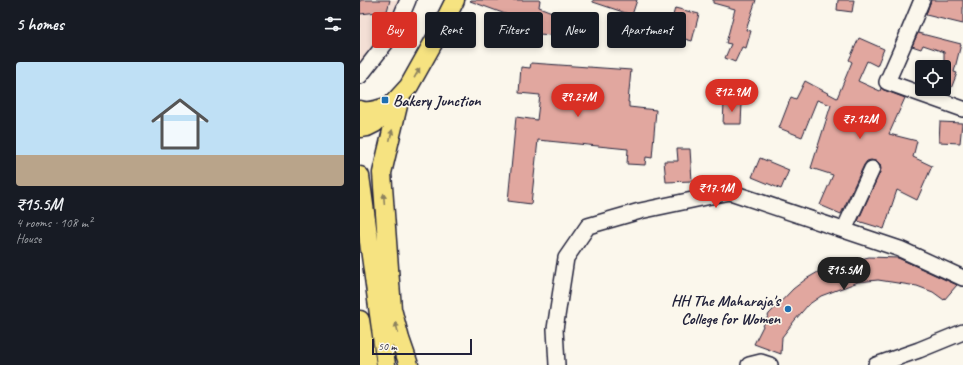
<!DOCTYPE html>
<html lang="en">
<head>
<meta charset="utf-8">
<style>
  body { margin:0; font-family:Caveat,sans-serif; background:#242831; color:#f1f3f6; height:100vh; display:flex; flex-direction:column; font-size:15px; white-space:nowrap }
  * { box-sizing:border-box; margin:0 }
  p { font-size:13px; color:#9ea1a6 }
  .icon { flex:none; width:22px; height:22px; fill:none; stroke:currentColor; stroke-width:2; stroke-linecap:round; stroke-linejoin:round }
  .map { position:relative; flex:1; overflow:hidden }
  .details { display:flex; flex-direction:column; background:#171b24; width:360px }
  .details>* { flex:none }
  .top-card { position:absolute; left:12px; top:12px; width:380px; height:36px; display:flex; gap:8px }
  .controls { position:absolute; left:555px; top:60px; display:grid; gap:8px }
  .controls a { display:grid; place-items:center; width:36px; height:36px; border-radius:4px; background:#171b24; box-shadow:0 2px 6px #0003; font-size:20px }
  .scale { position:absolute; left:12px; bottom:10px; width:100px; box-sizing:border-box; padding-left:4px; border:2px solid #22223b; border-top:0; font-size:11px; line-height:14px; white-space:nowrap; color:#22223b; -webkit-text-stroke:3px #fbf7ec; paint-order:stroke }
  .price { position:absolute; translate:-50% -34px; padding:0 9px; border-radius:14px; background:#d93025; color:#fff; font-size:13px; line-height:26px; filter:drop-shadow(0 1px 2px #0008) }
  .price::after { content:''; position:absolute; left:50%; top:24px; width:12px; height:9px; margin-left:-6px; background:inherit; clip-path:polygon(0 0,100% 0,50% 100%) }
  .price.active { background:#222; color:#fff }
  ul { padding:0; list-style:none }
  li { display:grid; align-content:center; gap:8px; height:212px; padding:0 16px }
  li+li { border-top:1px solid #363941 }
  li span { display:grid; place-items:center; height:124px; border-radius:4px; color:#555 }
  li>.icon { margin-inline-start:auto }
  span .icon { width:72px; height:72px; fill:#fffc; stroke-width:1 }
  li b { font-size:17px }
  h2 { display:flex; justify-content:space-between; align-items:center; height:48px; padding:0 16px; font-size:17px }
  .pill { padding:0 14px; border-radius:4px; background:#171b24; box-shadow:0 2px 6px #0003; font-size:14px; line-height:36px }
  .pill.active { background:#d93025; color:#fff }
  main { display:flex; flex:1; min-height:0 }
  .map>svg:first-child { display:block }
  .built { fill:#f3dfd5 }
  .building { fill:#e1a79f; stroke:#22223b }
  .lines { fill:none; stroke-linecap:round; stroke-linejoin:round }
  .minor-casing { stroke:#22223b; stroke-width:18 }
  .major-casing { stroke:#22223b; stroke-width:21 }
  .minor { stroke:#fbf7ec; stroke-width:15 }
  .major { stroke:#f6e381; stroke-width:18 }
  .oneway { fill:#8c825e }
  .poi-dot { fill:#1f6fb2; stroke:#fbf7ec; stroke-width:1.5 }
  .labels { text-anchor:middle; stroke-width:3.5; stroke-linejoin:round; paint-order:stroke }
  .poi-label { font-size:16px; font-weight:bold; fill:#22223b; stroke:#fbf7ec; text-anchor:start }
</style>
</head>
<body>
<main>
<section class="details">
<h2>5 homes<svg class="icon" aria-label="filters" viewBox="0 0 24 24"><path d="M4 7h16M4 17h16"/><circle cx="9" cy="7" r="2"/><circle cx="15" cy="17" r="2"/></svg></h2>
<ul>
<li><span style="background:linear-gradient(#bfe0f5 75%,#b9a48a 0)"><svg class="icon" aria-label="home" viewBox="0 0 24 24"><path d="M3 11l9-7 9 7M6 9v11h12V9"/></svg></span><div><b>₹15.5M</b><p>4 rooms · 108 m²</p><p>House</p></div></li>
</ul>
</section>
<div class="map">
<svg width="603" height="365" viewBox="0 0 603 365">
  <rect width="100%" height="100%" fill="#fbf7ec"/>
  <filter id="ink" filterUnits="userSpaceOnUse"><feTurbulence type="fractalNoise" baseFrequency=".025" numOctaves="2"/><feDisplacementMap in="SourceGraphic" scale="8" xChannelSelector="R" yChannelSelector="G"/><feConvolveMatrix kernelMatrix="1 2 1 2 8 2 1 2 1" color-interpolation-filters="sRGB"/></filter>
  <g filter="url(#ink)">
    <path class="built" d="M0,0h44l-9,18 -35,46z"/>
    <path class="building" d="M0,0h30l-3,11 -27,3z
      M111,0h69l-1,7 44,17 -8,20 -25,-10v1l-32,-3 1,-13 -49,-18z
      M233,0h44l-5,15 -39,-13z
      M353,0h43l-10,30 5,1 -5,17 -4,-1 -7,15 -10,-4 6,-14 -5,-1 9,-34 -22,-6z
      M478,0h16l-2,12 -15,-2z
      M571,0h32v24l-37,-9z
      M315,8l24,6 -7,27 -24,-7z
      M558,33l43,11 -7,28 3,1 -8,21 -5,-1v-41l-21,-7 -2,4 -9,-3z
      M499,38l25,11 -7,17 -10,-5 -9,20 22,10 1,-3 3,2 21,8 -16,36 28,7 -4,16 19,9 -15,34 -20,-10 -13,39 -26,-8 22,-49 1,-3 -1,-5 -5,-3 -4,-1 -4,1 -3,4 -23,49 -21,-9 13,-30 -22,-7 20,-63 -14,-5 -15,37 -23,-9 12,-31 5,2 9,-18 32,17 15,-36 -3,-2z
      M171,63l100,7 -3,32h1v5l27,3 -4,48 -6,-1 -1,8 -18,-1 1,-15 -90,-9 -7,64 -23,-3 8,-84 21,3 3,-25 -21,-2 2,-26 9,1z
      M364,102l18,1 -1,21h-18z
      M580,122l22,1 -2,20 -21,-1z
      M317,149h13l2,32 -26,1 -2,-21h14z
      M400,158l29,12 -8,19 -29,-12z
      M509,257l29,1 59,27 -13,15 -11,-8 -16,-6 -39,-6 -20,2 -37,14 -13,9 -13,15 -13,17 -1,17 -27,-10 15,-30 24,-25 13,-10 12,-7 17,-7z"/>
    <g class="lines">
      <g class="minor-casing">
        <path id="minor" d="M562,0l-17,41 -18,41 76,27
          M0,76l35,-45 13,-31
          M484,230l28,-61
          M197,365l-2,-36 11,-71 22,-32 52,-15 90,-19 170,57 63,29
          M389,365l12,-3 9,3
          M516,365l43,-15 44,-18"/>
      </g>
      <g class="major-casing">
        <path id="major" d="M40,97l-18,76 10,136 8,30 9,26
          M0,110c10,4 22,-2 32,-5
          M0,128l7,-1 8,-4 34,-37 28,-50 18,-36
          M0,176l26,189
          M0,320l7,45"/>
      </g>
      <use href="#minor" class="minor"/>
      <use href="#major" class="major"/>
    </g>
    <defs><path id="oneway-solid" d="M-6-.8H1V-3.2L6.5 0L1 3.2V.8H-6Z"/></defs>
    <g class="oneway">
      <use href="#oneway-solid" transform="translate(57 73) rotate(-61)"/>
      <use href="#oneway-solid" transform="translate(31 135) rotate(-77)"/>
      <use href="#oneway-solid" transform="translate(24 199) rotate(-94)"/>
      <use href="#oneway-solid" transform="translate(37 328) rotate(-104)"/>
    </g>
  </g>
  <g class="poi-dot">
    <rect x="21" y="96" width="8" height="8" rx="2"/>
    <circle cx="428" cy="309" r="4"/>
  </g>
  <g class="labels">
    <g class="poi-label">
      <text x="33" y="106">Bakery Junction</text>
      <text x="420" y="306" text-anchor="end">HH The Maharaja's<tspan x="420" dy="18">College for Women</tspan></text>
    </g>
  </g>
</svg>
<div class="controls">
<a><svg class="icon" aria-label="locate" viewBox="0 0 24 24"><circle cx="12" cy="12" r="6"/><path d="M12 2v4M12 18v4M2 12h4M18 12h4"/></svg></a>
</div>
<div class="scale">50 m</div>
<b class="price" style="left:372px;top:113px">₹12.9M</b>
<b class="price" style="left:218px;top:118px">₹9.27M</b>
<b class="price" style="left:500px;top:140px">₹7.12M</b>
<b class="price" style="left:356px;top:209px">₹17.1M</b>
<b class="price active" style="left:484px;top:291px">₹15.5M</b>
<div class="top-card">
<a class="pill active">Buy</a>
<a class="pill">Rent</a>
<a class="pill">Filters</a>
<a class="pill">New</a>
<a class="pill">Apartment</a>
</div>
</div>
</main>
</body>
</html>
